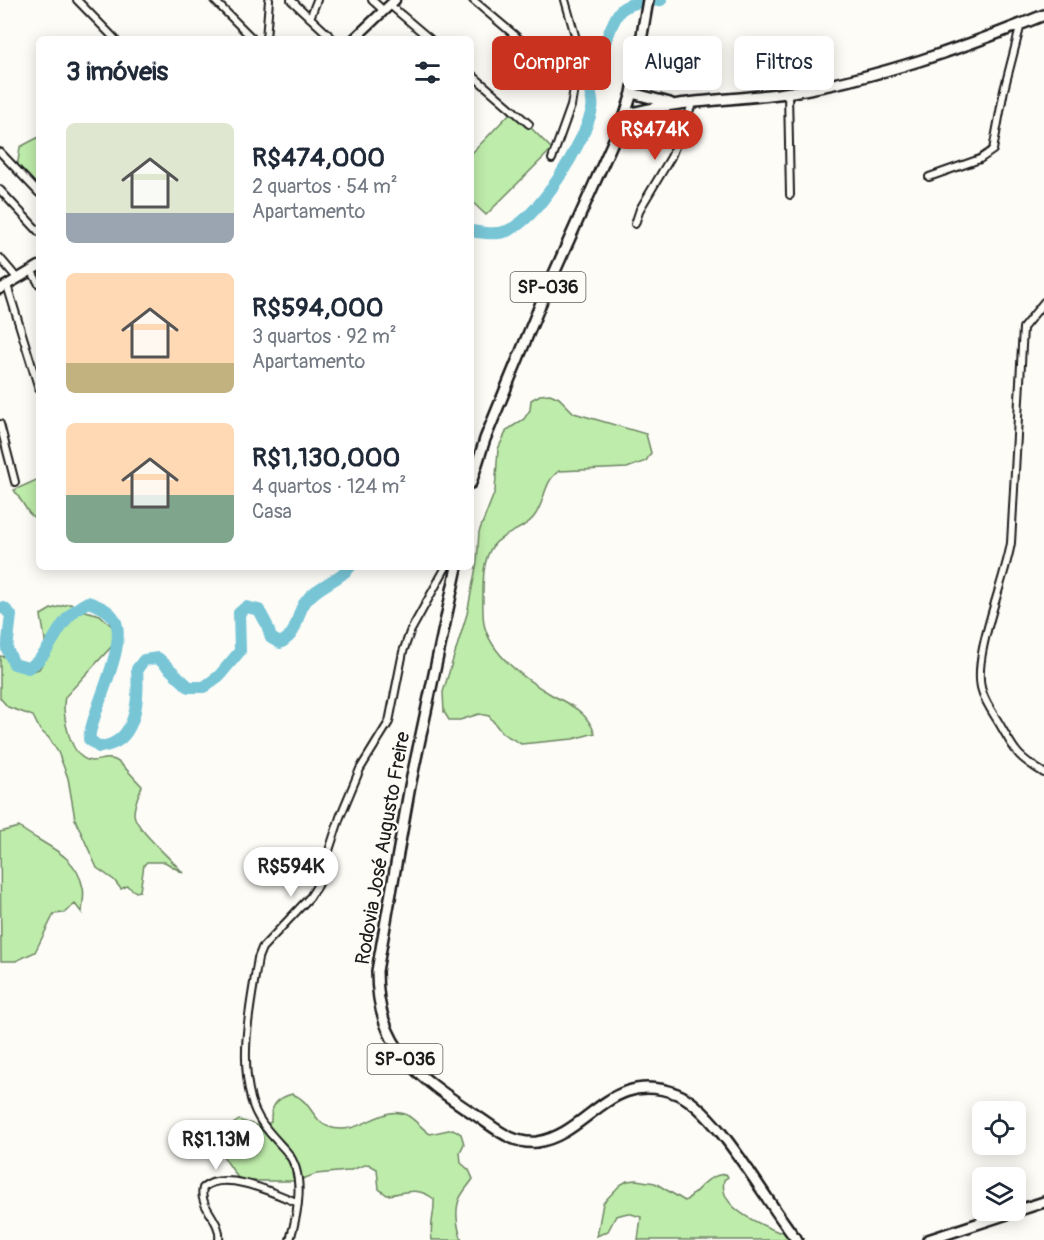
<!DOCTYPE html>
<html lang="pt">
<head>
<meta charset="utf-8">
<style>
  body { margin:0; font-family:Pangolin,sans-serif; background:#f6f6f7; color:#1f2937; height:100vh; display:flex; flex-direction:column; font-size:22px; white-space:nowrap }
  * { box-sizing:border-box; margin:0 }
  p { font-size:20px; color:#747a83 }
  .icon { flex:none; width:33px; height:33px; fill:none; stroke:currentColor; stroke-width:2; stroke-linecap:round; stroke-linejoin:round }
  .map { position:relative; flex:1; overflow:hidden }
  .sheet { position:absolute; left:36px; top:36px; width:438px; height:534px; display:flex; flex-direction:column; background:#fff; border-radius:9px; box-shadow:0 3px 15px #0003 }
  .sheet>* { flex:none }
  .guide { position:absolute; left:492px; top:36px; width:462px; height:54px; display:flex; gap:12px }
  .controls { position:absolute; left:972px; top:1101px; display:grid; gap:12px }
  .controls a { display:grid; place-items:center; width:54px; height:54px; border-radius:9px; background:#fff; box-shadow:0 3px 15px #0003; font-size:30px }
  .price { position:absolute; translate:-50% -51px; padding:0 14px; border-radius:21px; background:#fff; color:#222; font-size:20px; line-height:39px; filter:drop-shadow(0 2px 3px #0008) }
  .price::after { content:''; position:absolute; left:50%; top:36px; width:18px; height:14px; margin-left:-9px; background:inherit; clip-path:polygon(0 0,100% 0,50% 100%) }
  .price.on { background:#c8321e; color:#fff }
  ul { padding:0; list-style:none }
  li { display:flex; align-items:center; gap:18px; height:150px; padding:0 30px }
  li span { display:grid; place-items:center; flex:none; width:168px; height:120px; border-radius:9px; color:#555 }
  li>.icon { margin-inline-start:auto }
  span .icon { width:72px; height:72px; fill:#fffc; stroke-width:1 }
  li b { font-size:26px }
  h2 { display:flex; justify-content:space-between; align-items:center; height:72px; padding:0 30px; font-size:26px }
  .tag { padding:0 21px; border-radius:9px; background:#fff; box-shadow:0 3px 15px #0003; font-size:21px; line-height:54px }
  .tag.on { background:#c8321e; color:#fff }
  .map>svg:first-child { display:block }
  .green { fill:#beecaa; stroke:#6d8463; stroke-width:1.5 }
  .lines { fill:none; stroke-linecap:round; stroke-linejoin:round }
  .river { stroke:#78c5d6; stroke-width:12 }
  .street-casing { stroke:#1c1c1c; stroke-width:10 }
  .secondary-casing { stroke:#1c1c1c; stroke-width:13 }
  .primary-casing { stroke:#1c1c1c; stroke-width:14 }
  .street { stroke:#fdfcf7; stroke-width:6 }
  .secondary { stroke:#fdfcf7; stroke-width:8 }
  .primary { stroke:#fdfcf7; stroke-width:9 }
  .labels { text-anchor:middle; stroke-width:4.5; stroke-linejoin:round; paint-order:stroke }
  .shield { fill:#fdfcf7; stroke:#605f5e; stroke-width:1.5 }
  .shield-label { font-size:18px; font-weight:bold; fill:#1c1c1c }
  .street-label { font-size:20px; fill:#1c1c1c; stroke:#fdfcf7 }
</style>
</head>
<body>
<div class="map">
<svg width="1044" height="1240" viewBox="0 0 1044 1240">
  <rect width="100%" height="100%" fill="#fdfcf7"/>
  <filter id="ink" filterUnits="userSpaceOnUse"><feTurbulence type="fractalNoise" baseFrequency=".0167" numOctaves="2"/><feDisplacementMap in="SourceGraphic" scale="12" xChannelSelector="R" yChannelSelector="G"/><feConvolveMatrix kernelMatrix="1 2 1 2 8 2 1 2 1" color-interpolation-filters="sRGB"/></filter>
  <g filter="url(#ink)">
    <path class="green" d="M513,110l39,39 -66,66 -15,-14v-47z
      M39,137v52l-22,-20 3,-22z
      M550,394l9,4 15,15 72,21 5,19 -5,8 -19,7 -68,3c-17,12 -13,32 -26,47 -11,13 -31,15 -41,29 -9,13 -9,33 -9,49 0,10 -1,22 2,32 9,29 41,52 67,67 20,11 33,15 43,38l-22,6 -52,5 -19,-11 -13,-17 -10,-2 -19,6h-11l-5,-8 -1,-20 24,-78 10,-52 2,-30 16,-41 3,-42 9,-19 17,-11 6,-9 1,-10 9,-5z
      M39,479v43l-10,-9 -15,-23z
      M69,604l8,1 5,5 18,5 17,16 -5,15 -47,51c-4,16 5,63 27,64 9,0 14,-5 23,-1 10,5 18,18 27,26 -3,8 -8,18 -8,28 1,15 39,46 49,59l-18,-11h-18l-3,3 -4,26 -4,1 -9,-6 -6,3 -7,-9 -17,-12 -22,-49 -7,-41 -10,-26 -9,-14 -9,-8 -7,-14 -25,-9 -8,-9v-42l8,1 6,8 15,7 10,-3c12,-17 4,-36 2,-54l10,-6z
      M19,827c25,19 57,26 64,61 2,8 -1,17 -1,25l-7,-9 -11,9 -10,1 -19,38 -19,9h-15l-1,-129z
      M292,1094c19,6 21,28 37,33 30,10 52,-22 76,-13 9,4 16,14 25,20l23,-5 8,5 3,10 -4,8 1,11 8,7 4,9c-4,6 -9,11 -12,17 -7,11 -4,32 1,44h-30c-3,-14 3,-26 2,-41 -16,-13 -29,-6 -47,-4l-8,-6 -2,-20 -9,-5 -20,7 -32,3 -19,7h-49l-10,-3 -17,-25 -2,-11 11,-16 9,-6 23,7 9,-5c-1,-16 6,-24 21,-28z
      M726,1174l2,3 -4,3c-6,28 35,44 55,52l10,-4 15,12h-166l3,-23 -13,-4 -12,3 -8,15 -11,5 6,-33 17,-18 7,-4 9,-1 19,3 30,18c15,-11 21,-26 41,-27z"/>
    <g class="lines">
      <path class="river" d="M471,231c12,2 25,4 36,0 32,-12 78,-90 85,-122 2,-8 -3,-15 -1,-23 2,-12 22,-69 30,-76 10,-9 28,-8 40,-10
        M0,608h4l7,7 -4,34 7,15 14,4c27,-15 27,-50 60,-66 10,4 21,7 27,18 13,26 -23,89 -26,119l10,8c38,-3 40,-48 38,-78l7,-9 14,-2 31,29h15l15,-11 21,-25 -1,-38 7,-6 13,3 8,15 4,13 9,5c21,-11 14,-27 26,-42 11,-15 32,-20 44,-34"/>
      <g class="street-casing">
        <path id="street" d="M77,0l38,39
          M214,0l39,39
          M291,0l42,39
          M372,0l12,11
          M473,0l102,86
          M390,5l40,34
          M310,18l7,-18
          M266,39l3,-39
          M471,74l58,50
          M561,74l16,-16
          M788,92l2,103
          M0,152l39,41
          M552,159l19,-53 9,-53 -15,-53
          M929,177l51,-18 13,-9 11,-60 17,-66
          M0,190l39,42
          M635,224l5,-15 31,-52 22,-55
          M0,258l17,20
          M31,270l8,14
          M7,285l32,104
          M1044,302l-21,26 -12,215c-6,38 -40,115 -29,148 3,11 11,22 17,32 17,29 16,32 45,50
          M0,424l15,58
          M219,1240c3,-20 -21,-33 -16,-52 21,-19 71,5 93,14
          M290,1240c8,-27 16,-65 -3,-88 -15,-17 -30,-30 -36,-53 -12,-46 0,-95 7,-141l4,-10 48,-51 8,-13 22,-67 20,-48 29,-47 14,-70 7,-20 36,-65"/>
      </g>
      <g class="secondary-casing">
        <path id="secondary" d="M354,39l41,-39
          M0,289l39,-23"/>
      </g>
      <g class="primary-casing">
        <path id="primary" d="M632,93l38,10
          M625,115c54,-16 111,-14 167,-23 86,-14 171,-44 252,-77
          M471,483l14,-44 58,-141 82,-183 7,-22 16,-93
          M457,567l-47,219 -33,185c0,78 40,105 100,145 18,12 36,29 60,26 52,-8 73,-74 140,-48 40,15 90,110 120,146
          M928,1240l116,-38"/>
      </g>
      <use href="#street" class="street"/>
      <use href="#secondary" class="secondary"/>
      <use href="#primary" class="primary"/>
    </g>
  </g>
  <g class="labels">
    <g class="shield">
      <rect x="510.5" y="272" width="75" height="30" rx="4.5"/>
      <rect x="367.5" y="1044" width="75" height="30" rx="4.5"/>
    </g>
    <g class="shield-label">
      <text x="548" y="293">SP-036</text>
      <text x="405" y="1065">SP-036</text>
    </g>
    <g class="street-label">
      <text transform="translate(382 848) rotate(-80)" y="7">Rodovia José Augusto Freire</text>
    </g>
  </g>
</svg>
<div class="controls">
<a><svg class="icon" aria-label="locate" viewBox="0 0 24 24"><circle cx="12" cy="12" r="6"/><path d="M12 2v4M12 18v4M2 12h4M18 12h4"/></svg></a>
<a><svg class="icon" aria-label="layers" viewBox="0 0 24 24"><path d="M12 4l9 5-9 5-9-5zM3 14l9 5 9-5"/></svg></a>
</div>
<b class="price on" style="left:655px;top:161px">R$474K</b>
<b class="price" style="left:291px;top:898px">R$594K</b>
<b class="price" style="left:216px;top:1171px">R$1.13M</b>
<div class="guide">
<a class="tag on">Comprar</a>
<a class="tag">Alugar</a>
<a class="tag">Filtros</a>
</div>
<section class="sheet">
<h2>3 imóveis<svg class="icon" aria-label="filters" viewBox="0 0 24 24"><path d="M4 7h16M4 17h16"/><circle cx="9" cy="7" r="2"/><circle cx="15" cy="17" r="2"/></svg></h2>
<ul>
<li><span style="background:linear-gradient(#dfe7d0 75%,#9aa5b1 0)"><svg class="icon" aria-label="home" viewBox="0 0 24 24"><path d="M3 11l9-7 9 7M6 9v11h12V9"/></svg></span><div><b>R$474,000</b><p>2 quartos · 54 m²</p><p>Apartamento</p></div></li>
<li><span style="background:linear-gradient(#ffd9b3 75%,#c2b280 0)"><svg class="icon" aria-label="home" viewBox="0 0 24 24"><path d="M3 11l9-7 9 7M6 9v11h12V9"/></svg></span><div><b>R$594,000</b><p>3 quartos · 92 m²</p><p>Apartamento</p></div></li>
<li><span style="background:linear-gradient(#ffd9b3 60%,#7fa58c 0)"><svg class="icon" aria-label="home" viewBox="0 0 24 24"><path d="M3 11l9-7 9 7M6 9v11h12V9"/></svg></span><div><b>R$1,130,000</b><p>4 quartos · 124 m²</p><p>Casa</p></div></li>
</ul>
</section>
</div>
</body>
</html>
